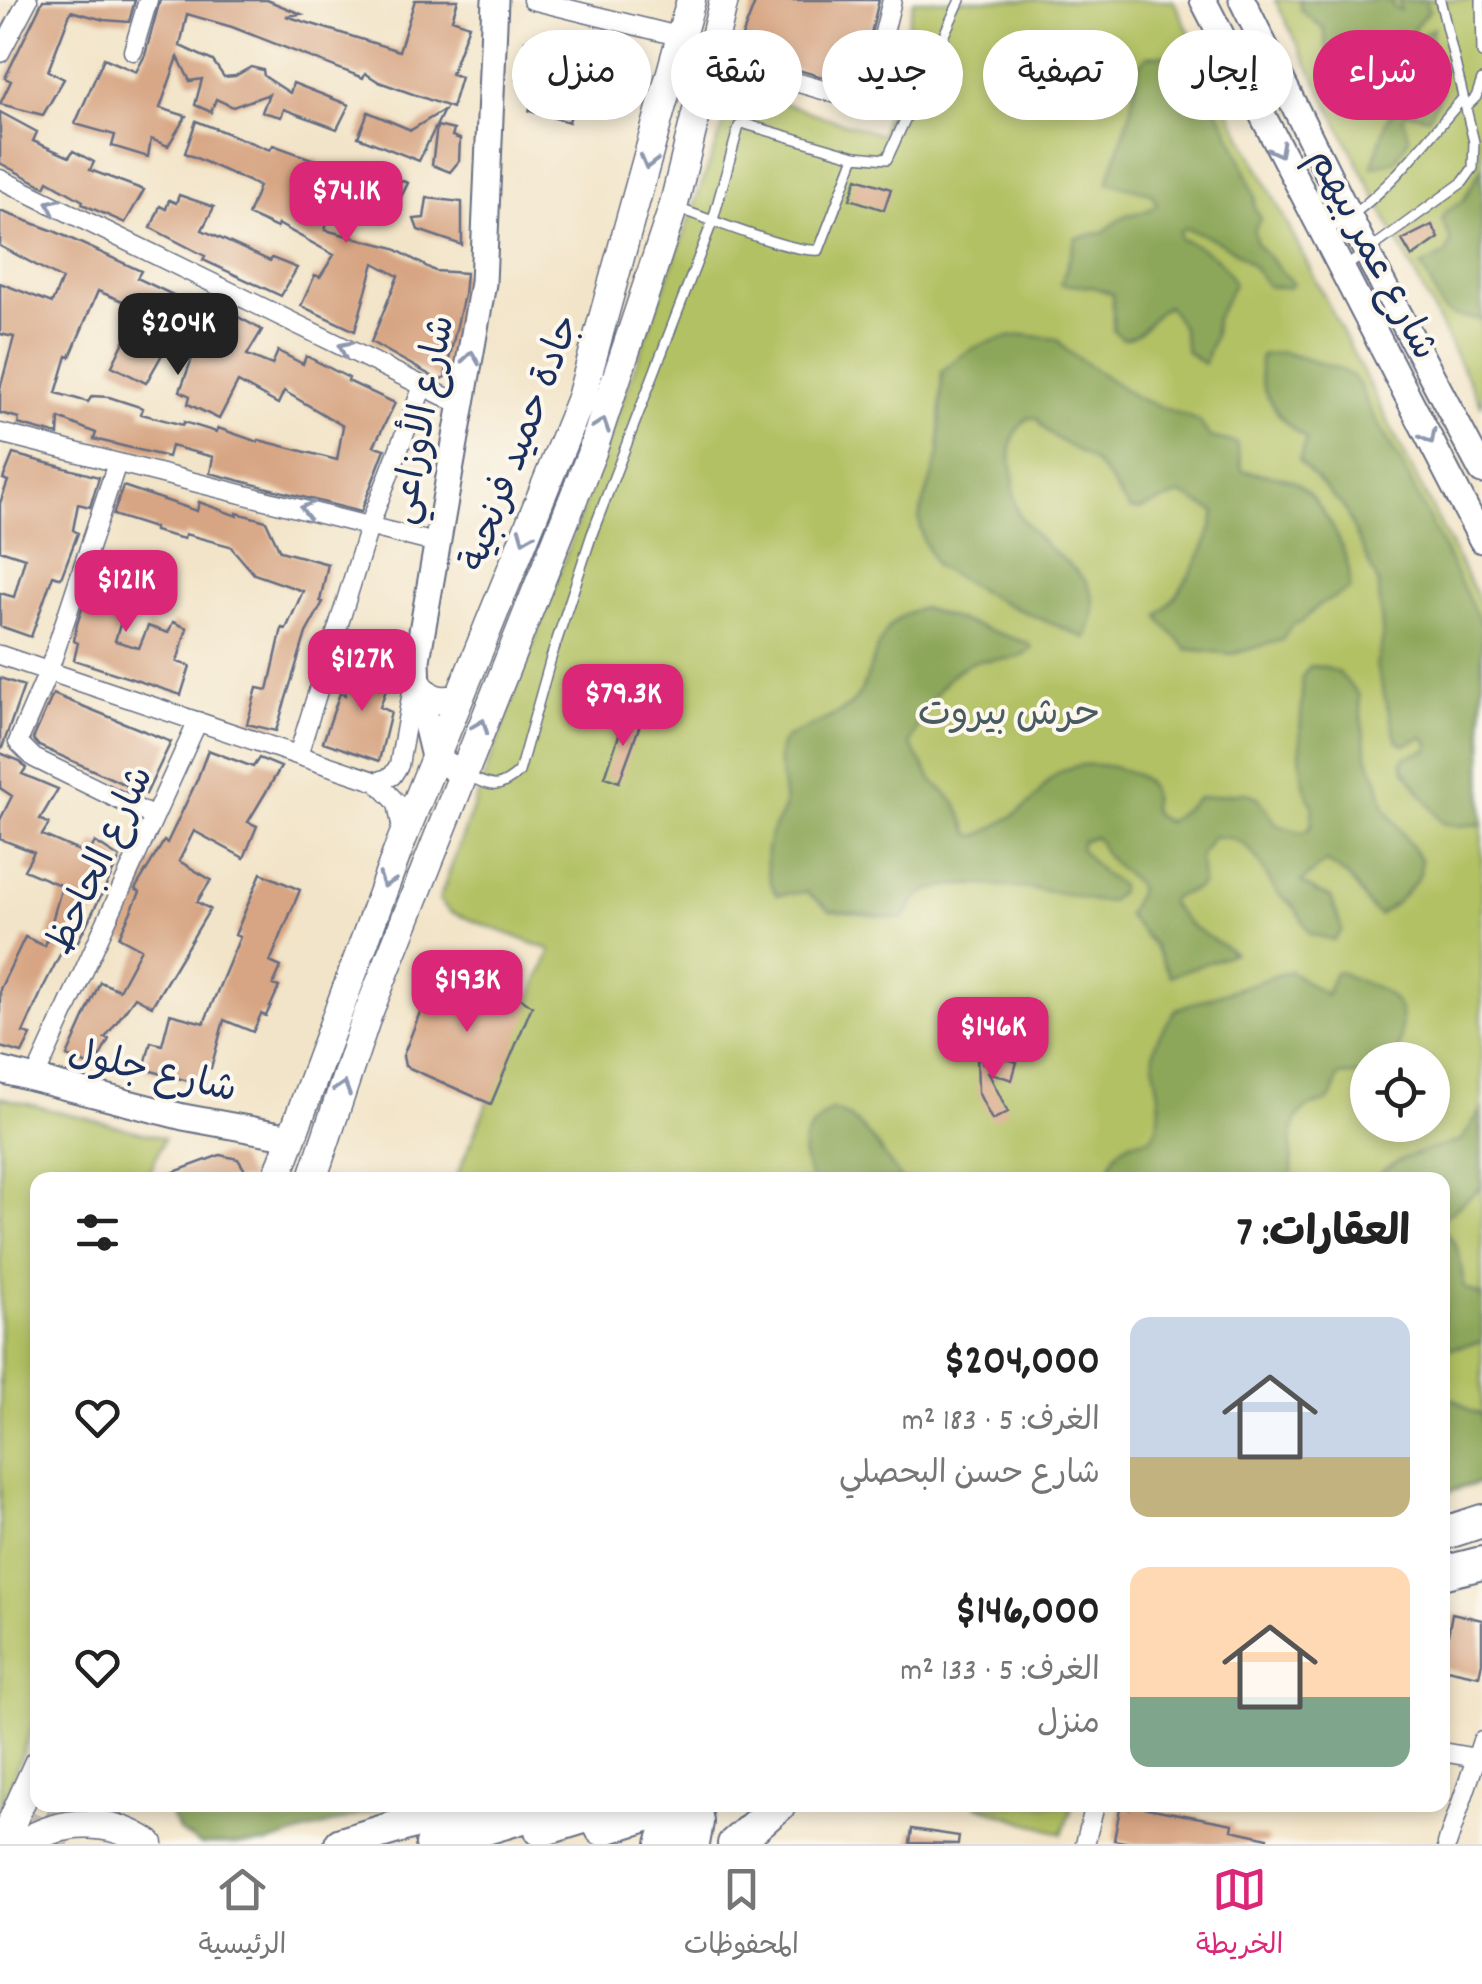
<!DOCTYPE html>
<html lang="ar">
<head>
<meta charset="utf-8">
<style>
  body { margin:0; font-family:Dekko,"Playpen Sans Arabic",sans-serif; background:#f2f2f2; color:#222; direction:rtl; height:100vh; display:flex; flex-direction:column; font-size:38px; white-space:nowrap }
  * { box-sizing:border-box; margin:0 }
  p { font-size:32px; color:#767676 }
  .icon { flex:none; width:55px; height:55px; fill:none; stroke:currentColor; stroke-width:2; stroke-linecap:round; stroke-linejoin:round }
  .map { position:relative; flex:1; overflow:hidden; direction:ltr }
  .side { position:absolute; left:30px; top:1172px; width:1420px; height:640px; display:flex; flex-direction:column; background:#fff; border-radius:20px; box-shadow:0 5px 15px #0003; direction:rtl }
  .side>* { flex:none }
  .hud { position:absolute; left:30px; top:30px; width:1422px; height:90px; direction:rtl; display:flex; gap:20px }
  .fabs { position:absolute; left:1350px; top:1042px; display:grid; gap:20px }
  .fabs a { display:grid; place-items:center; width:100px; height:100px; border-radius:50%; background:#fff; box-shadow:0 5px 15px #0003; font-size:50px }
  .price { position:absolute; translate:-50% -85px; padding:0 22px; border-radius:20px; background:#db2777; color:#fff; font-size:32px; line-height:65px; filter:drop-shadow(0 2px 5px #0008) }
  .price::after { content:''; position:absolute; left:50%; top:60px; width:30px; height:22px; margin-left:-15px; background:inherit; clip-path:polygon(0 0,100% 0,50% 100%) }
  .price.active { background:#222; color:#fff }
  ul { padding:0; list-style:none }
  li { display:flex; align-items:center; gap:30px; height:250px; padding:0 40px }
  li span { display:grid; place-items:center; flex:none; width:280px; height:200px; border-radius:20px; color:#555 }
  li>.icon { margin-inline-start:auto }
  span .icon { width:120px; height:120px; fill:#fffc; stroke-width:1 }
  li b { font-size:42px }
  h2 { display:flex; justify-content:space-between; align-items:center; height:120px; padding:0 40px; font-size:42px }
  .tag { padding:0 35px; border-radius:45px; background:#fff; box-shadow:0 5px 15px #0003; font-size:35px; line-height:90px }
  .tag.active { background:#db2777; color:#fff }
  .menu { display:flex; justify-content:space-around; align-items:center; height:140px; border-top:2px solid #e0e0e0; background:#fff; font-size:28px; color:#767676 }
  .menu a { display:grid; justify-items:center; gap:5px }
  .menu .active { color:#db2777 }
  .map>svg:first-child { display:block }
  .green { fill:#b2c164; stroke:#667861; stroke-width:2.5; fill-rule:evenodd }
  .forest { fill:#8da75a; stroke:#546b5c; stroke-width:2.5 }
  .building { fill:#d7a583; fill-rule:evenodd }
  .lines { fill:none; stroke-linecap:round; stroke-linejoin:round }
  .highway-tunnel { stroke:#c7c0b3; stroke-width:32; stroke-dasharray:32 16; stroke-linecap:butt }
  .lane-casing { stroke:#666e83; stroke-width:12 }
  .street-casing { stroke:#666e83; stroke-width:21 }
  .secondary-casing { stroke:#666e83; stroke-width:29 }
  .primary-casing { stroke:#666e83; stroke-width:31 }
  .highway-casing { stroke:#666e83; stroke-width:36 }
  .lane { stroke:#fff; stroke-width:9 }
  .street { stroke:#fff; stroke-width:18 }
  .secondary { stroke:#fff; stroke-width:25 }
  .primary { stroke:#fff; stroke-width:28 }
  .highway { stroke:#fff; stroke-width:32 }
  .oneway { stroke:#8d97ae }
  .labels { text-anchor:middle; stroke-width:8; stroke-linejoin:round; paint-order:stroke }
  .street-label { font-size:38px; fill:#1b2f5e; stroke:#fbf7ec }
  .park-label { font-size:38px; fill:#485b60; stroke:#fbf7ec }
</style>
</head>
<body>
<div class="map">
<svg width="1482" height="1844" viewBox="0 0 1482 1844">
  <rect width="100%" height="100%" fill="#fbf7ec"/>
  <filter id="ink" filterUnits="userSpaceOnUse"><feTurbulence type="fractalNoise" baseFrequency=".01" numOctaves="2"/><feDisplacementMap in="SourceGraphic" scale="20" xChannelSelector="R" yChannelSelector="G"/><feConvolveMatrix kernelMatrix="1 2 1 2 8 2 1 2 1" color-interpolation-filters="sRGB"/></filter>
  <filter id="wash" filterUnits="userSpaceOnUse"><feTurbulence type="fractalNoise" baseFrequency=".0048" numOctaves="4" result="noise"/><feDisplacementMap in="SourceGraphic" scale="40" xChannelSelector="R" yChannelSelector="G"/><feGaussianBlur stdDeviation="2.25" result="paint"/><feColorMatrix in="noise" values="0 0 0 0 0 0 0 0 0 0 0 0 0 0 0 0 0 1.4 0 .05"/><feComposite in="paint" operator="in"/></filter>
  <g filter="url(#wash)">
    <rect width="100%" height="100%" fill="#f2e4c8"/>
    <path class="green" d="M914,0h259l309,606v876l-39,12 -1,-314h-987l96,-230 -101,-38 -11,-12 298,-812 144,47zM1368,1060h64v65h-64z
      M1275,0h207v407z
      M0,1097l164,41 -17,42h-109l-1,536 -37,94z
      M975,1805h98l-11,29z"/>
    <path class="forest" d="M1300,0h90l4,8 6,2 -1,-10h26l4,11c-11,10 -27,30 -17,44l7,1 3,-21 12,-7c-10,19 1,44 8,63l-14,26 -21,-5 -4,6 6,20 -14,23 -23,6 15,-48 15,-14 6,-13 -13,-21 -13,-35c-1,24 16,43 -3,72l-12,3 -17,-12 -5,-20 -18,-30 -4,-21 -23,-18z
      M1168,55c46,33 70,91 87,143l-1,8 6,13 -6,12 3,13 36,40 -5,4 -21,-2c-17,-30 -50,-48 -82,-58l-6,4 1,7c23,8 44,20 54,45l-19,36 -1,16 -10,28 -17,-12 -5,-25 -14,-21c-19,8 -21,30 -45,33l-10,-9v-36l-20,-7 -32,-3 15,-46 27,-6 23,-17 20,-4 11,-7 -6,-11 -43,-11 22,-68 8,-48 9,-10z
      M1482,167v152c-55,-3 -35,-15 -61,-52l25,-13 5,-13 -9,-22 3,-7 18,-11z
      M1024,335l33,4 9,11 71,48 62,23 11,16 26,6 6,27c15,5 40,4 53,12 26,15 61,79 54,108l-31,16 -17,16 -8,2 -11,16 -49,14 -46,-5 -26,-28 -2,-6c21,-20 53,-73 56,-103l-34,-18 -43,16 -8,-1c-12,-15 -21,-32 -35,-46 -18,-16 -47,-23 -58,-45h-9c-15,13 -20,29 -16,48 4,17 -2,38 10,53 9,11 22,26 33,34 32,26 51,41 31,85l-85,-36 -65,-36 -13,-27 -4,-21 20,-64 3,-82c22,-24 50,-34 82,-37z
      M1282,352l57,17 13,7 8,10 11,26 30,51 81,163v198l-25,2 -15,-3 -38,-54 -2,-8 5,-5 21,-6 1,-7 -6,-6 -19,8 -7,-4 -21,-75 7,-28 -5,-55 -34,-75 -45,-47 7,-22c-26,-17 -52,-50 -45,-84z
      M922,608l106,35 4,5c-16,15 -34,10 -53,13 -35,5 -58,56 -69,83l22,36 24,23 14,31 7,2c20,-9 36,-19 53,-33 9,-7 13,-17 21,-24 21,-20 56,-16 81,-6 19,8 22,18 20,37l5,7 11,5 30,-24 47,-6 13,5 19,28 23,7 7,-1 4,-5 2,-21c-22,-33 -9,-91 -11,-128l8,-11 14,1 15,6 19,21 9,62 12,26 6,26 36,52 -1,14 -5,8 -18,20 -18,13c-14,-8 -15,-22 -26,-32 -7,-8 -17,-16 -26,-21 -10,4 -17,14 -26,20l17,11 13,4 11,33 -8,10 -24,-6c-5,-8 -10,-20 -17,-28 -6,-6 -13,-9 -18,-16 -16,-26 -25,-57 -63,-53l-12,19 2,28 -5,5 -24,8 -3,6 18,21 46,29 -64,23 -16,-30 -27,-31 12,-25c-7,-15 -20,-20 -30,-31 -7,-7 -7,-15 -14,-22l-13,4 -2,7 23,26 17,11v7l-10,9c-15,2 -25,-3 -39,-6 -34,-6 -120,-19 -149,-1 -9,6 -13,18 -20,25l-72,-9 -24,-18 -29,3c-13,-21 -14,-45 -3,-68 4,-7 9,-12 10,-20 3,-23 -14,-47 1,-69 17,-9 50,-20 64,-32 30,-27 18,-86 73,-98z
      M1290,971l36,24 9,-23 7,1c15,9 39,13 51,26 9,10 9,18 8,30 -1,28 -4,31 -33,31l-1,14 -29,2c-3,7 -3,18 -8,23 -5,6 -17,5 -23,9 -22,16 -15,50 -14,72h-188c5,-14 9,-32 26,-38 11,-4 19,2 25,-13 11,-31 -5,-52 -2,-78 2,-16 14,-28 22,-42z
      M831,1110c29,4 54,48 71,70h-90c-17,-34 -9,-47 19,-70z
      M1480,1111l2,76 -39,31 -1,-38h-67c15,-23 62,-32 87,-40z
      M1443,1231c20,14 16,34 22,57l17,8v46l-39,8z
      M1443,1399h12l15,12 12,3v67l-39,12z
      M178,1805h214l-126,39h-66l-20,-12 -9,-16z"/>
    <g id="blocks">
      <path class="building" d="M43,0h92l-6,22 -25,-2 -33,-9 -23,60 16,8 -21,36 -43,-11 11,-23 -6,-3z
        M160,0h107l34,14 -15,2 113,35 16,-51h43l-6,19 17,6 -18,49 10,3 -9,31 -73,-26 -14,-9 -2,5 -131,-51 -45,-13 -7,32 33,15 11,16 11,-1 16,-9 12,3 1,6 26,17 3,-10 56,22 -12,24 -53,-20 -3,8 -19,-5 7,-18 -36,13 -17,-8 -5,13 -16,-7 7,-26 -12,2 -12,-24 -18,51 26,8 -18,30 -17,-7 -3,18 -36,-11 3,-11 -40,-11 29,-66 32,14 9,-17z
        M756,0h123l-14,58 -3,-2 -10,30 -87,-26 -7,-8 -20,-5z
        M525,41l123,31 -12,40 -60,-18 -7,28 -40,-11 9,-26 -21,-5z
        M444,110l-25,51 -61,-24 10,-25 43,18z
        M0,112l37,20 -4,9 36,16 4,-6 21,11 -4,8 54,20 -19,33 -43,-19 1,-3 -35,-20 -3,6 -45,-24z
        M196,121l74,29 3,-5 47,17 -2,3 24,11 4,-9 24,10 2,-7 36,13 -19,38 -55,-21 -1,5 -15,-4 -2,6 14,7 -5,16 66,17 44,24 31,2 -2,22 -19,82 -6,3 -68,-38 27,-66 -24,-13 -19,68 -54,-25 14,-31 5,2 14,-22 -56,-31 -1,4 -29,-13 11,-29 -74,-33z
        M437,126l17,4 -2,6 8,3 -1,22 -9,11 -18,-7z
        M857,178l34,11 -7,21 -34,-11z
        M179,195l35,12 -12,23 68,31 2,-3 25,10 -16,28 -78,-36 2,-4 -54,-28 9,-22 6,3 3,-9 7,3z
        M427,198l35,4v43l-44,-15 -4,-11 10,-1z
        M0,211l54,20 87,40 -4,7 76,36 5,-8 44,24 -15,25 25,10 6,-14 25,13 3,-8 43,22 -1,3 47,22 -21,43 11,3 -24,63 -151,-39 3,-16 -42,-11 -3,11 -74,-18 2,-6 -37,-15 -1,17 -40,-11 1,-6 -19,-5v-24l14,-52 -14,-3v-51l52,20 10,-24 -62,-33zM98,291l39,16 -6,13 3,1 -22,45 34,17 27,-48 24,10 -17,46 10,5 -2,8 31,15 19,-37 40,22 6,-13 59,35 -6,34 -78,-20 -1,2 -40,-14 -2,4 -32,-10 -1,3 -42,-11 2,-6 -34,-11 -17,-1 -4,6 -32,-9 11,-37 3,1z
        M1432,225l7,13 -27,19 -10,-17z
        M13,454l86,23 -9,30 -12,-3 -5,26 5,3 -17,45 -8,-3 -22,62 -31,-11v-33l14,4 11,-39 -25,-8v-47l8,-22 -5,-2z
        M123,486l74,25 2,-9 38,14v-3l29,8 14,30 48,13 -8,37 3,1 -17,31 -30,98 -29,-7 10,-36 11,2 14,-62 4,1 17,-38 -49,-17 -24,-28 -45,-12 -1,5 -30,-8v-3l-41,-13z
        M98,560l38,12 -21,69 24,7 9,-22 20,7 5,-11 14,6 -10,34 13,4 -9,29 -107,-35 4,-17 -4,-2 3,-17z
        M361,662l32,8 -13,37 11,5 -12,49 -56,-19 17,-49 5,2 2,-12 6,-1z
        M0,678l24,8 -22,62h-2z
        M53,694l118,48 -25,52 -107,-48 -6,-7z
        M625,717l16,5 -22,60 -14,-5z
        M208,750l45,17 6,-9 22,9 -33,55 9,4 -13,32 -50,-27 -15,30 32,19 -14,22 13,7 -58,97 -17,-9 -30,41 4,1 -15,29 -27,-12 33,-74 19,8 22,-41 -22,-12 21,-45 -5,-3 29,-48 3,2 30,-63z
        M0,753l20,8 6,7 -4,6 36,15 -18,30 9,5 -7,11 46,20 7,-13 25,16 -43,85 -9,-4 -24,47 -21,47 8,2 -9,18 -22,-6v-58l25,-52 20,9 17,-60 -38,-16 10,-18 -34,-13v-19l12,-24 -12,-8z
        M261,873l39,17 -30,72 11,5 -8,18 6,2 -13,29 -5,-2 -8,18 -29,-12 -13,48 -4,-1 -4,18 -59,-16 7,-27 11,3 8,-31 34,9 36,-86 -5,-2z
        M434,976l17,6 1,-6 62,17 18,13 -41,98 -86,-38 -2,-10z
        M977,1051l5,11 3,-10 32,10 -5,18 -24,-8 20,40 -16,8 -14,-28z
        M220,1155l18,4 13,21h-57l-20,-8z
        M1452,1613l30,7v42l-3,14 -37,-8z
        M1131,1805l102,19 -1,6 36,8 -1,6h-132l-21,-4 6,-32 10,1z
        M912,1829l47,7 -1,8 -48,-1z"/>
    </g>
  </g>
  <g filter="url(#ink)">
    <use href="#blocks" fill-opacity="0" stroke="#666e83" stroke-width="2.5"/>
    <g class="lines">
      <path class="highway-tunnel" d="M25,1844l17,-39
        M51,1844l16,-39"/>
      <g class="lane-casing">
        <path id="lane" d="M1481,0l1,53
          M1466,107l10,-10 6,-17
          M676,208c32,10 115,45 143,42l36,-94
          M1325,232c54,-28 98,-88 138,-134
          M1344,268l119,-86 10,-14 1,-26 -34,-142
          M336,638l77,29
          M466,775c25,11 31,17 53,-3l32,-114 41,-124 121,-314 26,-94 6,-2 110,32 32,3 73,-159"/>
      </g>
      <g class="street-casing">
        <path id="street" d="M532,0l150,37
          M133,51l15,-51
          M0,53l28,-53
          M710,57l147,43 11,-8 3,-7 21,-85
          M0,179l464,227
          M0,433l435,110
          M117,463l-68,207 -31,72 16,16 118,58
          M0,655l377,127 20,21 5,27
          M298,755l72,-231 53,-138
          M377,782l15,-6 7,-11 14,-79
          M34,1080l164,-359
          M1442,1752l40,7
          M1085,1844l10,-39
          M1447,1844l35,-103"/>
      </g>
      <g class="secondary-casing">
        <path id="secondary" d="M1203,0l279,540
          M1242,0l131,265 109,206
          M461,773l-27,-16 -16,-67 -1,-30 66,-377 12,-283
          M0,1070l183,47 108,20"/>
      </g>
      <g class="primary-casing">
        <path id="primary" d="M418,684c10,16 23,19 41,14
          M276,1180l125,-338 180,-444 110,-398
          M312,1180l55,-164 225,-564 81,-244 51,-208
          M2,1844l36,-80
          M22,1844c38,-25 88,-27 127,0"/>
      </g>
      <g class="highway-casing">
        <path id="highway" d="M1442,1534l40,-13
          M1442,1573l40,-10
          M602,1829l77,-24
          M541,1830l82,-25
          M341,1844l129,-39
          M432,1844l131,-39
          M663,1844l13,-39
          M693,1844l4,-22 -3,-17
          M734,1844l45,-39"/>
      </g>
      <use href="#lane" class="lane"/>
      <use href="#street" class="street"/>
      <use href="#secondary" class="secondary"/>
      <use href="#primary" class="primary"/>
      <use href="#highway" class="highway"/>
    </g>
    <defs><path id="oneway-chevron" d="M-2-3.5L2.5 0L-2 3.5" fill="none" stroke-width="1.6" stroke-linecap="round" stroke-linejoin="round" transform="scale(2.5)"/></defs>
    <g class="oneway">
      <use href="#oneway-chevron" transform="translate(1278 150) rotate(62)"/>
      <use href="#oneway-chevron" transform="translate(648 162) rotate(105)"/>
      <use href="#oneway-chevron" transform="translate(53 205) rotate(-154)"/>
      <use href="#oneway-chevron" transform="translate(345 348) rotate(-154)"/>
      <use href="#oneway-chevron" transform="translate(471 358) rotate(-81)"/>
      <use href="#oneway-chevron" transform="translate(602 425) rotate(-71)"/>
      <use href="#oneway-chevron" transform="translate(1429 437) rotate(63)"/>
      <use href="#oneway-chevron" transform="translate(307 509) rotate(-166)"/>
      <use href="#oneway-chevron" transform="translate(525 536) rotate(112)"/>
      <use href="#oneway-chevron" transform="translate(481 726) rotate(-68)"/>
      <use href="#oneway-chevron" transform="translate(386 881) rotate(111)"/>
      <use href="#oneway-chevron" transform="translate(343 1088) rotate(-72)"/>
    </g>
  </g>
  <g class="labels">
    <g class="street-label">
      <text transform="translate(1375 253) rotate(62)" y="13">شارع عمر بيهم</text>
      <text transform="translate(420 419) rotate(-79)" y="13">شارع الأوزاعي</text>
      <text transform="translate(518 442) rotate(-69)" y="13">جادة حميد فرنجية</text>
      <text transform="translate(98 859) rotate(-65)" y="13">شارع الجاحظ</text>
      <text transform="translate(153 1069) rotate(13)" y="13">شارع جلول</text>
    </g>
    <g class="park-label">
      <text x="1009" y="724">حرش بيروت</text>
    </g>
  </g>
</svg>
<div class="fabs">
<a><svg class="icon" aria-label="locate" viewBox="0 0 24 24"><circle cx="12" cy="12" r="6"/><path d="M12 2v4M12 18v4M2 12h4M18 12h4"/></svg></a>
</div>
<b class="price" style="left:346px;top:246px">$74.1K</b>
<b class="price active" style="left:178px;top:378px">$204K</b>
<b class="price" style="left:126px;top:635px">$121K</b>
<b class="price" style="left:362px;top:714px">$127K</b>
<b class="price" style="left:623px;top:749px">$79.3K</b>
<b class="price" style="left:467px;top:1035px">$193K</b>
<b class="price" style="left:993px;top:1082px">$146K</b>
<div class="hud">
<a class="tag active">شراء</a>
<a class="tag">إيجار</a>
<a class="tag">تصفية</a>
<a class="tag">جديد</a>
<a class="tag">شقة</a>
<a class="tag">منزل</a>
</div>
<section class="side">
<h2>العقارات: 7<svg class="icon" aria-label="filters" viewBox="0 0 24 24"><path d="M4 7h16M4 17h16"/><circle cx="9" cy="7" r="2"/><circle cx="15" cy="17" r="2"/></svg></h2>
<ul>
<li><span style="background:linear-gradient(#c9d6e8 70%,#c2b280 0)"><svg class="icon" aria-label="home" viewBox="0 0 24 24"><path d="M3 11l9-7 9 7M6 9v11h12V9"/></svg></span><div><b>$204,000</b><p>الغرف: 5 · 183 m²</p><p>شارع حسن البحصلي</p></div><svg class="icon" aria-label="heart" viewBox="0 0 24 24"><path d="M12 20l-8-8c-3-5 5-10 8-4 3-6 11-1 8 4z"/></svg></li>
<li><span style="background:linear-gradient(#ffd9b3 65%,#7fa58c 0)"><svg class="icon" aria-label="home" viewBox="0 0 24 24"><path d="M3 11l9-7 9 7M6 9v11h12V9"/></svg></span><div><b>$146,000</b><p>الغرف: 5 · 133 m²</p><p>منزل</p></div><svg class="icon" aria-label="heart" viewBox="0 0 24 24"><path d="M12 20l-8-8c-3-5 5-10 8-4 3-6 11-1 8 4z"/></svg></li>
</ul>
</section>
</div>
<nav class="menu">
<a class="active"><svg class="icon" aria-label="map" viewBox="0 0 24 24"><path d="M3 6l6-2 6 2 6-2v14l-6 2-6-2-6 2zM9 4v14M15 6v14"/></svg>الخريطة</a>
<a><svg class="icon" aria-label="saved" viewBox="0 0 24 24"><path d="M7 4h10v16l-5-4-5 4z"/></svg>المحفوظات</a>
<a><svg class="icon" aria-label="home" viewBox="0 0 24 24"><path d="M3 11l9-7 9 7M6 9v11h12V9"/></svg>الرئيسية</a>
</nav>
</body>
</html>
